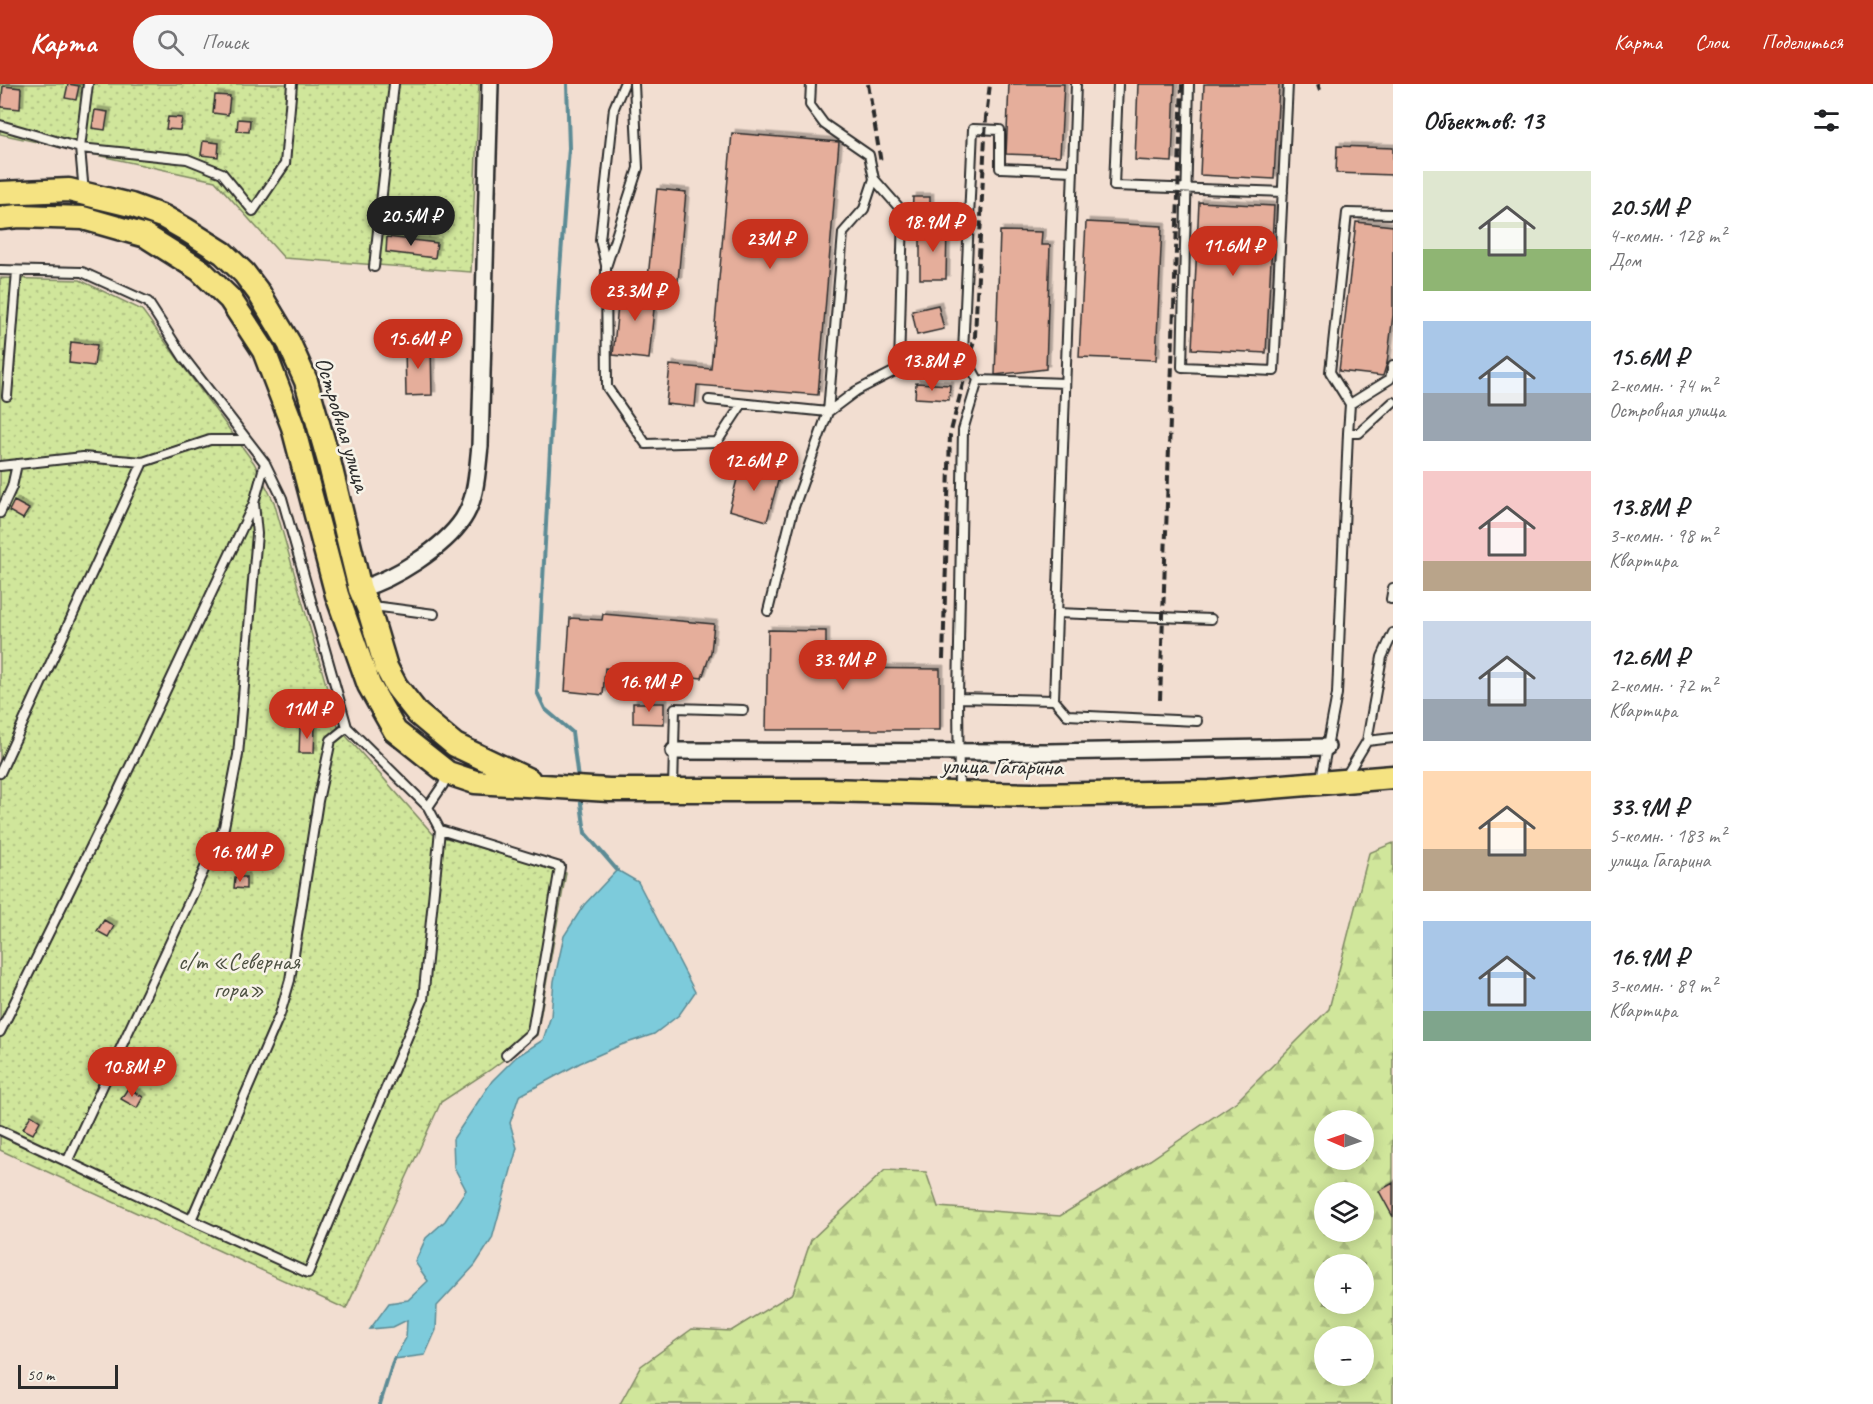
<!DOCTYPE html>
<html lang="ru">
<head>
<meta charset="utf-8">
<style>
  body { margin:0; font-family:Caveat,sans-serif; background:#f6f6f6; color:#202124; height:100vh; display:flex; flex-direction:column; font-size:22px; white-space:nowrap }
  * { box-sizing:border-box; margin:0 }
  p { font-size:20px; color:#757577 }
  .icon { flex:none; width:33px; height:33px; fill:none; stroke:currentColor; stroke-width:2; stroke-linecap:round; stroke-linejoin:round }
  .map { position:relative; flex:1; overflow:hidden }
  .drawer { display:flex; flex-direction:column; background:#fff; width:480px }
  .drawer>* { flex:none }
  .needle { width:39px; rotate:272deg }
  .buttons { position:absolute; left:1314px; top:1026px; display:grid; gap:12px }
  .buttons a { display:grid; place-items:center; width:60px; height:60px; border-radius:50%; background:#fff; box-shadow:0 3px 15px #0003; font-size:30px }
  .scale { position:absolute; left:18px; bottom:15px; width:100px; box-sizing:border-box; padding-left:6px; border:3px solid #2b2b2b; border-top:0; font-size:16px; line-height:21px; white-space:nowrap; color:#2b2b2b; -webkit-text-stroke:4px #f7f3e8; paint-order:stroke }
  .price { position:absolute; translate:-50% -51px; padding:0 14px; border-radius:21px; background:#c8321e; color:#fff; font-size:20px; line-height:39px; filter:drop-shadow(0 2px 3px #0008) }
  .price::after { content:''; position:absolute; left:50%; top:36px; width:18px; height:14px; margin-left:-9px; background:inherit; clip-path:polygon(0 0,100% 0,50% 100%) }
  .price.current { background:#222; color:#fff }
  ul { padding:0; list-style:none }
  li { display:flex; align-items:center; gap:18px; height:150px; padding:0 30px }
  li span { display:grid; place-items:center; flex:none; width:168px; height:120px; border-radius:0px; color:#555 }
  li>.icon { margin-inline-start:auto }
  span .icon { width:72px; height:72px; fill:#fffc; stroke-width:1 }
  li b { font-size:26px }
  h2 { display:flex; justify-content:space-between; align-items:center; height:72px; padding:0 30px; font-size:26px }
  header { display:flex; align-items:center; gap:36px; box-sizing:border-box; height:84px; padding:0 30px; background:#c8321e; color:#fff }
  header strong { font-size:28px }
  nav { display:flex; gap:33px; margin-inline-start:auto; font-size:21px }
  .search { width:420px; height:54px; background:#f6f6f6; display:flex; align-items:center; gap:15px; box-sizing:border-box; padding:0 21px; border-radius:33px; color:#757577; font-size:22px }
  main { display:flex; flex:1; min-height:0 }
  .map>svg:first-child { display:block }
  .grass { fill:url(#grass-dots); stroke:#7e8863; stroke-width:1.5 }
  .forest { fill:url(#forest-firs); stroke:#7e8863; stroke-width:1.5; fill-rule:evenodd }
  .water { fill:#7dcbdb; stroke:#5c8b95; stroke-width:1.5 }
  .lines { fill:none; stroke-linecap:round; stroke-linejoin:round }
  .stream { stroke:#5c8b95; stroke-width:4 }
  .building { fill:#e5ae9b; stroke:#2b2b2b; stroke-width:1.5; filter:url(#shadow) }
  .service-casing { stroke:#2b2b2b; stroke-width:12 }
  .minor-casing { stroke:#2b2b2b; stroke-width:20 }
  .primary-casing { stroke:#2b2b2b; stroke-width:27 }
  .service { stroke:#f7f3e8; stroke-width:8 }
  .minor { stroke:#f7f3e8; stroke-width:15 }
  .primary { stroke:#f5e382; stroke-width:22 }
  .rail { stroke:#2b2b2b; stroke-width:4; stroke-dasharray:9 4.5; stroke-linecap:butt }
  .labels { text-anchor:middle; stroke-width:5; stroke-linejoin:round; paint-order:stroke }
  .street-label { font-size:24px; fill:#2b2b2b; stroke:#f7f3e8 }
  .park-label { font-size:24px; fill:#4c5041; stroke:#f7f3e8 }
</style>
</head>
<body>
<header>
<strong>Карта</strong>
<div class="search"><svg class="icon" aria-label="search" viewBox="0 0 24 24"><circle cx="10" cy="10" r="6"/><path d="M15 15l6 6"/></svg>Поиск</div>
<nav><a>Карта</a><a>Слои</a><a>Поделиться</a></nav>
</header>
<main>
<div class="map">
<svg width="1393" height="1320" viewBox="0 0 1393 1320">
  <defs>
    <pattern id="grass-dots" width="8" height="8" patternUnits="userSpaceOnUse" patternTransform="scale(1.5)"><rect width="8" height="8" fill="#d0e69b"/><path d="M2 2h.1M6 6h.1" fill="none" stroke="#b3c586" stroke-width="1.8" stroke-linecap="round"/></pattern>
    <pattern id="forest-firs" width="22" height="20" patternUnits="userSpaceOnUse" patternTransform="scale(1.5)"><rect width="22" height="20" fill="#d0e69b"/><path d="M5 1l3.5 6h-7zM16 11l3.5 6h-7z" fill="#b3c586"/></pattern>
    <filter id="shadow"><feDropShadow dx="3.5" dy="-3.5" stdDeviation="0" flood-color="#0004"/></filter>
  </defs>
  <rect width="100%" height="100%" fill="#f2ded1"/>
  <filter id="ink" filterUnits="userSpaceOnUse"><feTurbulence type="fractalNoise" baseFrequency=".0167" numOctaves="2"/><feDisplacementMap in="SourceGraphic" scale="12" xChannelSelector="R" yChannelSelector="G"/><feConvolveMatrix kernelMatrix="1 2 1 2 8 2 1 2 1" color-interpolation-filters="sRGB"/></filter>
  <g filter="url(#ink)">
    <path class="grass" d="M0,0h479l-8,188 -187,-14 -69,-77 -215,-47z
      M0,194l80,2 62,30 112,153 20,39 64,225 95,107 133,39 -29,162 -47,35 -49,32 -95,207 -346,-159z"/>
    <path class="forest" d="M1393,759v561h-773l21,-38 51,-37 39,2 62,-38 18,-53 74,-70 41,2 12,35 122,9 90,-56 87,-59 92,-92 40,-156zM1324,1036h40v40h-40zM1324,1108h40v40h-40zM1324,1180h40v40h-40zM1324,1252h40v40h-40z"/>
    <path class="water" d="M617,786l21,12 57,110 -16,23 -25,19 -33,11 -41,18 -61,33 -9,27 7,25 -25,91 -17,26 -38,41 -1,24 -11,25 -31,4 12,-21 1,-18 -14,7 -23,2 19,-26 19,-3 20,-19 -13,-19 11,-24 19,-17 21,-31 -12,-23 -1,-28 39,-58 24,-24 27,-17 8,-24 3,-35 10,-45 20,-31z"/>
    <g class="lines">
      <path class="stream" d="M567,0l2,64 -10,134 -22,410 8,17 27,23 6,47
        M580,712l5,37 32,37
        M380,1320l14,-45"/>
    </g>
    <path class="building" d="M68,0l11,2 -3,14 -11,-2z
      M1009,0h55l-4,72 -54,-2z
      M1138,0h37l-3,78 -37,-2z
      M1204,0h75l-5,95 -74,-4z
      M3,2l18,2 -1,21 -19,-2z
      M215,11l15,1 -2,19 -15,-2z
      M95,26l13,2 -3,18 -13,-2z
      M168,33l14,1 -2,12 -14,-1z
      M238,35l12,1 -1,12 -12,-1z
      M732,49l107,9 -21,253 -121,-10 -2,22 -29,-3 4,-39 41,4z
      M203,57l16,2 -1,14 -17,-2z
      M1337,62l56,2v27l-57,-2z
      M657,105l29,3 -8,89 -30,-3z
      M913,113h17v15h-18z
      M1199,118l75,4 -8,147 -74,-4z
      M1086,138l76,4 -6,134 -77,-3z
      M1356,138l37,4v89l-6,48 -4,13 -44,-5z
      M920,143h27l-1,52h-26z
      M1000,147l42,1 -1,13h9l-4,124 -51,6z
      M387,153l50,6 -2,15 -49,-6z
      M620,202l36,3 -7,70 -36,-4z
      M938,221l6,24 -27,6 -5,-24z
      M71,258l26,3 -3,21 -25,-3z
      M431,261l1,50 -26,1 -1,-50z
      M916,299l34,2 -1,15 -34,-2z
      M741,380l39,10 -13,47 -38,-11z
      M14,417l15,8 -6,10 -14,-8z
      M603,530l111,10 -3,28 -9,26 -97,-10 -2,27 -38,-4 5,-73 32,2z
      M768,546l58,1v37l114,1v61h-174z
      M633,619h31v21l-31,-1z
      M300,643h15l-1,26h-15z
      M235,793h11v12l-12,-1z
      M104,836l10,6 -6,11 -11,-6z
      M128,1004l15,9 -6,11 -16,-9z
      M31,1031l9,6 -7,13 -10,-5z
      M1393,1099v34l-14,-26z"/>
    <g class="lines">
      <g class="service-casing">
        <path id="service" d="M634,0l4,84 -32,99 1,120 39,57 71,-2 25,-38
          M1076,0l-22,616 13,15 130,6
          M1118,0l-4,102 169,6
          M1189,0l-7,283 92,4 14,-287
          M0,41l80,23 107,11 35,14 31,38 32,-47 7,-80
          M84,109l-4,-45 8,-64
          M606,181l-6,-25 14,-132 10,-24
          M374,183l20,-183
          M0,186l82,2 66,30 36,56 81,105 17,35 65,229 81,80 12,23 -17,170 -115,273 -117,-53 -191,-90
          M978,296l-15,-27 10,-224 27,1v38l73,3
          M7,312l10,-125
          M709,316l119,12 28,-21 43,-22 4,-157 -29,-33
          M1350,320l40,-25 3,-14
          M1348,349l2,-29 -20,-32 17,-159 46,1
          M0,382l83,-9 60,5 67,-22h35
          M0,429l12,-26 5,-23
          M1391,515l2,-11
          M370,526l11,-3 53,7
          M768,527l25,-101 35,-98 15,-179 21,-24 10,-30 -5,-24 -45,-31 -14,-19 1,-21
          M1057,529l154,6
          M958,614l1,92
          M1054,616l-96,-2 5,-268 15,-50 87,3
          M1367,657l15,-84 11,-24
          M0,689l143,-311
          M1346,692l21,-35 26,-3
          M1321,695l16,-85 11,-261h11l34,-31
          M673,705l2,-81 68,2
          M428,723l15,-22 4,-11
          M440,746l120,37 -28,165 -26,23
          M0,948l115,-234 139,-295 11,-40
          M67,1078l80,-170 77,-165 14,-72 19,-221 -3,-31
          M191,1136l89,-206 10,-34 28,-179 13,-61 16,-13"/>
      </g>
      <g class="minor-casing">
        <path id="minor" d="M360,505c34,-10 84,-41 103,-70 14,-21 14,-49 17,-73l10,-362
          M674,667l375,1 278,-5"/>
      </g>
      <g class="primary-casing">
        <path id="primary" d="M0,109l69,-3 62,15 33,12 21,12 38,24 21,20 15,20 30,50 17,38 24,84 30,124 9,21 17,57 10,19 22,28 37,31 74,35
          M0,134l19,-2 64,2 63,18 54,34 30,29 34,52 29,76 44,168 32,90 26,46 53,42 27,9 134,8h213l209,5 179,-3 183,-15"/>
      </g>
      <use href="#service" class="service"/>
      <use href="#minor" class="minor"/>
      <use href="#primary" class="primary"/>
      <path class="rail" d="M868,0l13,79
        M1318,0l2,6
        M943,575l7,-224 25,-99 11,-219 4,-33
        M1160,616l22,-616"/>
    </g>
  </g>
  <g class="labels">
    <g class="street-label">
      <text transform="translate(343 340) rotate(73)" y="8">Островная улица</text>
      <text transform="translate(1002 682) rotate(1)" y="8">улица Гагарина</text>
    </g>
    <g class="park-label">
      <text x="239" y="885">с/т «Северная<tspan x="239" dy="28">гора»</tspan></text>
    </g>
  </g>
</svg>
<div class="buttons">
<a><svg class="needle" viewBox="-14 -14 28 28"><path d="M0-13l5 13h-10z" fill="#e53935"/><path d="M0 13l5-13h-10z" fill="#757577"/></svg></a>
<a><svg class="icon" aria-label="layers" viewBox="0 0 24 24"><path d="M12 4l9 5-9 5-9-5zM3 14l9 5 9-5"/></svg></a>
<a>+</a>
<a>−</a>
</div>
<div class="scale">50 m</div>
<b class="price current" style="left:411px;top:163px">20.5M ₽</b>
<b class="price" style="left:933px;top:169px">18.9M ₽</b>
<b class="price" style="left:770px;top:186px">23M ₽</b>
<b class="price" style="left:1233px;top:193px">11.6M ₽</b>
<b class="price" style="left:635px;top:238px">23.3M ₽</b>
<b class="price" style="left:418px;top:286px">15.6M ₽</b>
<b class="price" style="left:932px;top:308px">13.8M ₽</b>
<b class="price" style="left:754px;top:408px">12.6M ₽</b>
<b class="price" style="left:843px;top:607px">33.9M ₽</b>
<b class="price" style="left:649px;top:629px">16.9M ₽</b>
<b class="price" style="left:307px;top:656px">11M ₽</b>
<b class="price" style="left:240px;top:799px">16.9M ₽</b>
<b class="price" style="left:132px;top:1014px">10.8M ₽</b>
</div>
<section class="drawer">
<h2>Объектов: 13<svg class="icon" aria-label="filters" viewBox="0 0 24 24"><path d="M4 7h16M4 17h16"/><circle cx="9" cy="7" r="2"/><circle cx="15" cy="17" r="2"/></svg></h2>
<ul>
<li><span style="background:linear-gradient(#dfe7d0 65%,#8fb573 0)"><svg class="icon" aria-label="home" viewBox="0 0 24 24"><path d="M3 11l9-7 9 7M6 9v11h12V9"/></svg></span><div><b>20.5M ₽</b><p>4-комн. · 128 m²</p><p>Дом</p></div></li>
<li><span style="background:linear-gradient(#a9c7e8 60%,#9aa5b1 0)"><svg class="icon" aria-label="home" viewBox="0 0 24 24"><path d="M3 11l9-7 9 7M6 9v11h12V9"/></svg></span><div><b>15.6M ₽</b><p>2-комн. · 74 m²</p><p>Островная улица</p></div></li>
<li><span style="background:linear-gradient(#f6c9c9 75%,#b9a48a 0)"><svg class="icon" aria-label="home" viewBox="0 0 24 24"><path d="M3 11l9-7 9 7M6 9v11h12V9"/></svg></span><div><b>13.8M ₽</b><p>3-комн. · 98 m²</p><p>Квартира</p></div></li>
<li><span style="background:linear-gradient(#c9d6e8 65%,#9aa5b1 0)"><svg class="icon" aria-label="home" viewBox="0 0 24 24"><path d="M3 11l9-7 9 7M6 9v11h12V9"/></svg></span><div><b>12.6M ₽</b><p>2-комн. · 72 m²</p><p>Квартира</p></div></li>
<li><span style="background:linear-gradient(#ffd9b3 65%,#b9a48a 0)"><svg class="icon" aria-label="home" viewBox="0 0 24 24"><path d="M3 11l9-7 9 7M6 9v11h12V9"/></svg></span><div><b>33.9M ₽</b><p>5-комн. · 183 m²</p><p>улица Гагарина</p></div></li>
<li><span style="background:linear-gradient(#a9c7e8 75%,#7fa58c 0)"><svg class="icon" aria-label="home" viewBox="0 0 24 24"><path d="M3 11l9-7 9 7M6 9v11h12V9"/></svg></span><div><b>16.9M ₽</b><p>3-комн. · 89 m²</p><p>Квартира</p></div></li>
</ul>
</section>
</main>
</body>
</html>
